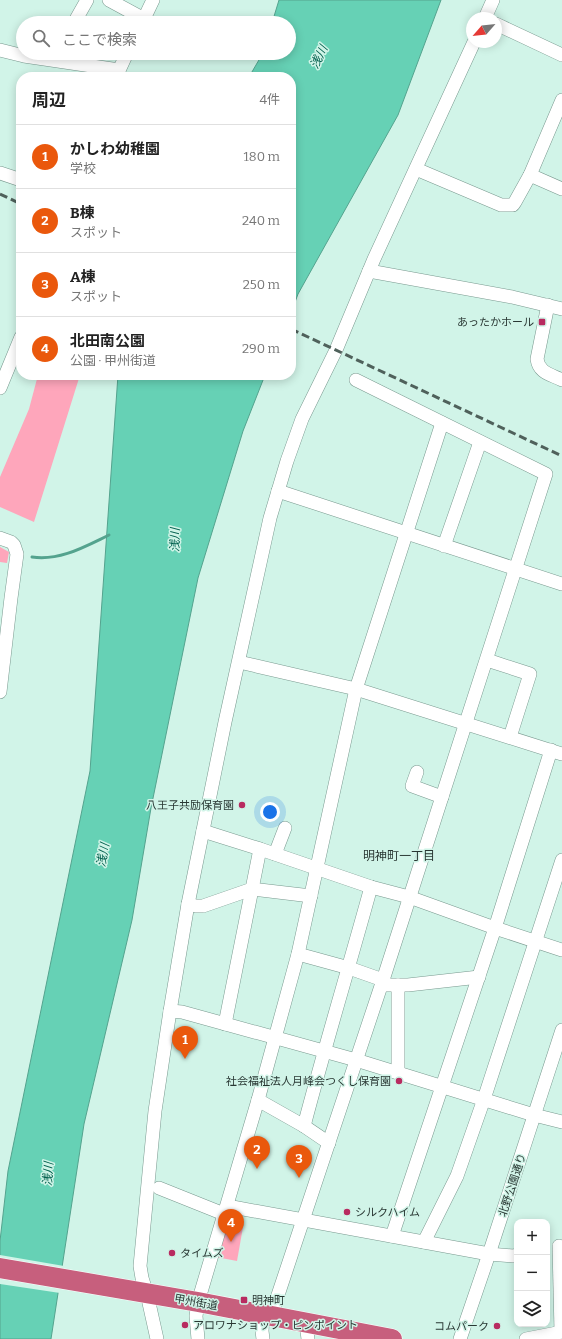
<!DOCTYPE html>
<html lang="ja">
<head>
<meta charset="utf-8">
<style>
  body { margin:0; font-family:Bitter,"Noto Sans JP",serif; background:#f6f6f6; color:#222 }
  .controls { position:absolute; right:12px; bottom:12px; display:grid; overflow:hidden; border-radius:8px; box-shadow:0 2px 10px #0003 }
  .controls button { width:36px; height:36px; display:grid; place-items:center; padding:0; border:0; border-bottom:1px solid #e0e0e0; background:#fff; color:#222; font:20px sans-serif }
  .compass { position:absolute; left:466px; top:12px; width:36px; height:36px; border-radius:50%; background:#fff; box-shadow:0 2px 10px #0003; rotate:242deg }
  .you { position:absolute; left:270px; top:812px; width:14px; height:14px; margin:-10px; border:3px solid #fff; border-radius:50%; background:#1a73e8; box-shadow:0 0 0 6px #1a73e833 }
  .badge { display:grid; place-items:center; width:26px; height:26px; border-radius:50%; background:#ea580c; color:#fff; font-size:13px; font-weight:700 }
  .pin { position:absolute; translate:-50% -33px; filter:drop-shadow(0 1px 2px #0008) }
  .pin::after { content:''; position:absolute; top:21px; width:14px; height:12px; background:inherit; clip-path:polygon(0 0,100% 0,50% 100%) }
  .list { margin:0; padding:0; list-style:none }
  h2 { display:flex; justify-content:space-between; align-items:center; height:52px; margin:0; padding:0 16px; font-size:17px }
  h2 small { font-size:13px; font-weight:400; color:#767676 }
  .list li { display:grid; grid-template-columns:26px 1fr auto; gap:12px; align-items:center; box-sizing:border-box; height:64px; padding:0 16px; border-top:1px solid #e0e0e0 }
  .list b { display:block; font-size:15px; white-space:nowrap }
  .list p { margin:0; font-size:13px; white-space:nowrap; color:#767676 }
  .list em { font-size:13px; font-style:normal; color:#767676 }
  .icon { flex:none; width:22px; height:22px; fill:none; stroke:currentColor; stroke-width:2; stroke-linecap:round; stroke-linejoin:round }
  .map { position:relative; flex:none; width:562px; height:1339px; overflow:hidden }
  .search { position:absolute; background:#fff; box-shadow:0 2px 10px #0003; left:16px; top:16px; width:280px; height:44px; display:flex; align-items:center; gap:10px; box-sizing:border-box; padding:0 14px; border-radius:22px; color:#767676; font-size:15px }
  .panel { position:absolute; background:#fff; box-shadow:0 2px 10px #0003; left:16px; top:72px; width:280px; height:308px; border-radius:16px }
  .map>svg:first-child { display:block }
  .green { fill:#fea6bb }
  .water { fill:#66d1b5; stroke:#54a38e }
  .pier { fill:#d1f4e8 }
  .lines { fill:none; stroke-linecap:round; stroke-linejoin:round }
  .stream { stroke:#54a38e; stroke-width:3 }
  .minor-casing { stroke:#79998f; stroke-width:14 }
  .highway-casing { stroke:#fff; stroke-width:21 }
  .minor { stroke:#fff; stroke-width:13 }
  .highway { stroke:#c75f7d; stroke-width:20 }
  .rail { stroke:#4f615b; stroke-width:3; stroke-dasharray:8 4; stroke-linecap:butt }
  .poi-dot { fill:#b82b60; stroke:#d1f4e8; stroke-width:1.5 }
  .labels { text-anchor:middle; stroke-width:3; stroke-linejoin:round; paint-order:stroke }
  .poi-label { font-size:11px; fill:#293733; stroke:#d1f4e8; text-anchor:end }
  .street-label { font-size:11px; fill:#293733; stroke:#d1f4e8 }
  .water-label { font-size:12px; font-style:italic; fill:#056250; stroke:#d1f4e8 }
  .neighbourhood-label { font-size:12px; fill:#293733; stroke:#d1f4e8 }
</style>
</head>
<body>
<div class="map">
<svg width="562" height="1339" viewBox="0 0 562 1339">
  <rect width="100%" height="100%" fill="#d1f4e8"/>
  <g class="green">
    <path d="M38,375H80L34,522L0,507V477L29,409Z"/>
    <path d="M0,547L9,552L7,563L0,562Z"/>
    <path d="M227,1224L243,1227L237,1261L216,1257Z"/>
  </g>
  <g class="water">
    <path d="M279,0H441L398,115L298,294L291,313V77H249L263,53H289V23H272Z"/>
    <path d="M118,375H265L243,431L198,578L151,808L132,920L84,1124L51,1339H0V1241L8,1171L90,771Z"/>
  </g>
  <path class="pier" d="M0,1255L64,1266L60,1293L0,1284Z"/>
  <g class="lines">
    <path class="stream" d="M32,557C60,561 84,547 109,535"/>
    <g class="minor-casing">
      <g id="minor">
        <path d="M109,0L144,19"/>
        <path d="M485,18L493,0"/>
        <path d="M74,23L87,0"/>
        <path d="M142,23L153,0"/>
        <path d="M496,24L562,55"/>
        <path d="M0,50L24,56L119,70"/>
        <path d="M116,77L127,53"/>
        <path d="M416,169L501,205H513L515,202L530,175L562,100"/>
        <path d="M0,173L21,180"/>
        <path d="M530,175L562,189"/>
        <path d="M369,271L512,297L562,309"/>
        <path d="M548,305L537,359C539,373 550,374 562,380"/>
        <path d="M0,388L21,337"/>
        <path d="M278,491L562,584"/>
        <path d="M0,538L11,542L14,545L17,554L11,598L0,692"/>
        <path d="M444,546L480,442"/>
        <path d="M487,660L530,674L510,737"/>
        <path d="M239,662L356,689L562,754"/>
        <path d="M417,772L412,786L442,797"/>
        <path d="M203,831L260,849L371,887L409,897L495,928L562,950"/>
        <path d="M275,854L285,828"/>
        <path d="M188,904L196,906H203L252,889L311,896"/>
        <path d="M298,954L349,968L383,980"/>
        <path d="M382,985H408L479,977"/>
        <path d="M398,985V1073"/>
        <path d="M170,1011L182,1012L356,1060L534,1115L562,1122"/>
        <path d="M225,1024L260,849"/>
        <path d="M258,1100L304,1126L329,1143"/>
        <path d="M304,1126C325,1046 349,967 371,887"/>
        <path d="M159,1188L224,1214"/>
        <path d="M227,1206L489,1254L513,1256L517,1255"/>
        <path d="M392,1236L495,928L551,750"/>
        <path d="M424,1242L457,1176L484,1099L562,860"/>
        <path d="M559,1246L561,1332"/>
        <path d="M273,1316L275,1304L383,980L546,474L356,380"/>
        <path d="M306,1323L308,1339"/>
        <path d="M157,1339L147,1294L142,1278L140,1266L155,1111L170,1011L188,904L225,722L270,518L287,461L302,419L336,350L374,259L474,42"/>
        <path d="M198,1339L196,1316L198,1302L258,1100L298,954L356,689L442,423"/>
        <path d="M263,1339L262,1331L263,1314"/>
        <path d="M460,1339L489,1254L562,1030"/>
        <path d="M526,1339L562,1332"/>
      </g>
    </g>
    <g class="highway-casing">
      <path id="highway" d="M0,1268L198,1302L392,1339"/>
    </g>
    <use href="#minor" class="minor"/>
    <use href="#highway" class="highway"/>
    <g class="rail">
      <path d="M0,194L21,204"/>
      <path d="M291,329L562,456"/>
    </g>
  </g>
  <g class="poi-dot">
    <rect x="538" y="318" width="8" height="8" rx="2"/>
    <circle cx="242" cy="805" r="4"/>
    <circle cx="399" cy="1081" r="4"/>
    <circle cx="347" cy="1212" r="4"/>
    <circle cx="172" cy="1253" r="4"/>
    <rect x="240" y="1296" width="8" height="8" rx="2"/>
    <circle cx="185" cy="1325" r="4"/>
    <circle cx="497" cy="1326" r="4"/>
  </g>
  <g class="labels">
    <g class="poi-label">
      <text x="534" y="326">あったかホール</text>
      <text x="234" y="809">八王子共励保育園</text>
      <text x="391" y="1085">社会福祉法人月峰会つくし保育園</text>
      <text x="355" y="1216" text-anchor="start">シルクハイム</text>
      <text x="180" y="1257" text-anchor="start">タイムズ</text>
      <text x="252" y="1304" text-anchor="start">明神町</text>
      <text x="193" y="1329" text-anchor="start">アロワナショップ・ピンポイント</text>
      <text x="489" y="1330">コムパーク</text>
    </g>
    <g class="street-label">
      <text transform="translate(512 1185) rotate(-72)" y="4">北野公園通り</text>
      <text transform="translate(196 1302) rotate(10)" y="4">甲州街道</text>
    </g>
    <g class="water-label">
      <text transform="translate(319 57) rotate(-64)" y="4">浅川</text>
      <text transform="translate(175 540) rotate(-89)" y="4">浅川</text>
      <text transform="translate(103 855) rotate(-80)" y="4">浅川</text>
      <text transform="translate(48 1174) rotate(-86)" y="4">浅川</text>
    </g>
    <g class="neighbourhood-label">
      <text x="399" y="860">明神町一丁目</text>
    </g>
  </g>
</svg>
<div class="controls">
<button>+</button>
<button>−</button>
<button><svg class="icon" aria-label="layers" viewBox="0 0 24 24"><path d="M12 4l9 5-9 5-9-5zM3 14l9 5 9-5"/></svg></button>
</div>
<svg class="compass" viewBox="-18 -18 36 36"><path d="M0-13l5 13h-10z" fill="#e53935"/><path d="M0 13l5-13h-10z" fill="#767676"/></svg>
<div class="you"></div>
<div class="pin badge" style="left:185px;top:1059px">1</div>
<div class="pin badge" style="left:257px;top:1169px">2</div>
<div class="pin badge" style="left:299px;top:1178px">3</div>
<div class="pin badge" style="left:231px;top:1242px">4</div>
<div class="search"><svg class="icon" aria-label="search" viewBox="0 0 24 24"><circle cx="10" cy="10" r="6"/><path d="M15 15l6 6"/></svg>ここで検索</div>
<section class="panel">
<h2>周辺<small>4件</small></h2>
<ul class="list">
<li><span class="badge">1</span><div><b>かしわ幼稚園</b><p>学校</p></div><em>180 m</em></li>
<li><span class="badge">2</span><div><b>B棟</b><p>スポット</p></div><em>240 m</em></li>
<li><span class="badge">3</span><div><b>A棟</b><p>スポット</p></div><em>250 m</em></li>
<li><span class="badge">4</span><div><b>北田南公園</b><p>公園 · 甲州街道</p></div><em>290 m</em></li>
</ul>
</section>
</div>
</body>
</html>
